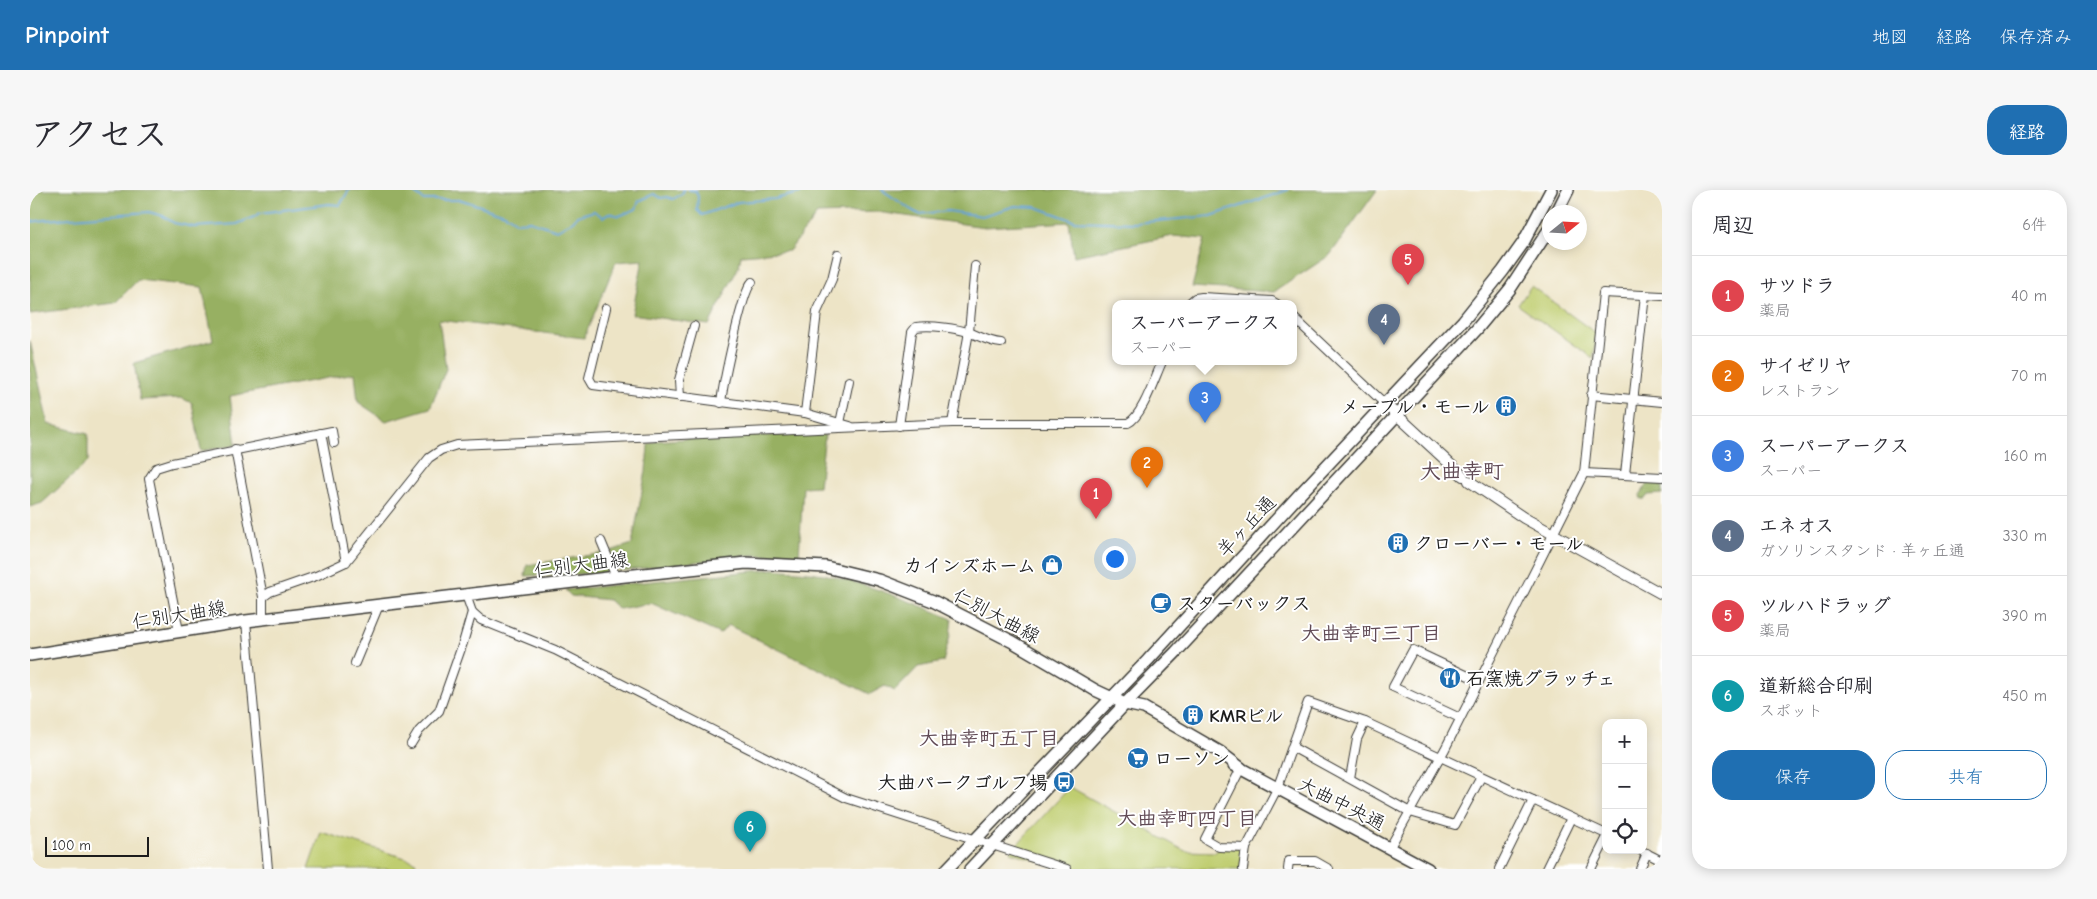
<!DOCTYPE html>
<html lang="ja">
<head>
<meta charset="utf-8">
<style>
  body { margin:0; font-family:"Comic Neue","Klee One",sans-serif; background:#f7f7f7; color:#2b2b33 }
  .controls { position:absolute; right:15px; bottom:15px; display:grid; overflow:hidden; border-radius:10px; box-shadow:0 2px 12px #0003 }
  .controls button { width:45px; height:45px; display:grid; place-items:center; padding:0; border:0; border-bottom:1px solid #e1e1e2; background:#fff; color:#2b2b33; font:25px sans-serif }
  .compass { position:absolute; left:1512px; top:15px; width:45px; height:45px; border-radius:50%; background:#fff; box-shadow:0 2px 12px #0003; rotate:72deg }
  .scale { position:absolute; left:15px; bottom:12px; width:104px; box-sizing:border-box; padding-left:5px; border:2px solid #1c1c1c; border-top:0; font-size:14px; line-height:18px; white-space:nowrap; color:#1c1c1c; -webkit-text-stroke:4px #fff; paint-order:stroke }
  .you { position:absolute; left:1084px; top:368px; width:18px; height:18px; margin:-12px; border:4px solid #fff; border-radius:50%; background:#1a73e8; box-shadow:0 0 0 8px #1a73e833 }
  .badge { display:grid; place-items:center; width:32px; height:32px; border-radius:50%; background:#1f6fb2; color:#fff; font-size:16px; font-weight:700 }
  .pin { position:absolute; translate:-50% -41px; filter:drop-shadow(0 1px 2px #0008) }
  .pin::after { content:''; position:absolute; top:26px; width:18px; height:15px; background:inherit; clip-path:polygon(0 0,100% 0,50% 100%) }
  .popup { position:absolute; left:1082px; top:110px; width:185px; height:65px; box-sizing:border-box; display:grid; place-content:center; border-radius:10px; background:#fff; filter:drop-shadow(0 1px 4px #0005); font-size:16px; white-space:nowrap; color:#7c7c81 }
  .popup b { font-size:19px; color:#2b2b33 }
  .popup::after { content:''; position:absolute; left:50%; top:100%; margin-left:-10px; border:10px solid transparent; border-top-color:#fff }
  .list { margin:0; padding:0; list-style:none }
  h2 { display:flex; justify-content:space-between; align-items:center; height:65px; margin:0; padding:0 20px; font-size:21px }
  h2 small { font-size:16px; font-weight:400; color:#7c7c81 }
  .list li { display:grid; grid-template-columns:32px 1fr auto; gap:15px; align-items:center; box-sizing:border-box; height:80px; padding:0 20px; border-top:1px solid #e1e1e2 }
  .list b { display:block; font-size:19px; white-space:nowrap }
  .list p { margin:0; font-size:16px; white-space:nowrap; color:#7c7c81 }
  .list em { font-size:16px; font-style:normal; color:#7c7c81 }
  .actions { display:flex; gap:10px; padding:15px 20px }
  .actions a { flex:1; padding:11px 0; border:1px solid #1f6fb2; border-radius:20px; text-align:center; font-size:18px; color:#1f6fb2 }
  .actions .main { background:#1f6fb2; color:#fff }
  .icon { flex:none; width:28px; height:28px; fill:none; stroke:currentColor; stroke-width:2; stroke-linecap:round; stroke-linejoin:round }
  .map { position:relative; flex:none; width:1632px; height:679px; overflow:hidden; border-radius:20px }
  header { display:flex; align-items:center; gap:30px; box-sizing:border-box; height:70px; padding:0 25px; background:#1f6fb2; color:#fff }
  header strong { font-size:24px }
  nav { display:flex; gap:28px; margin-inline-start:auto; font-size:18px }
  .intro { display:flex; align-items:center; justify-content:space-between; box-sizing:border-box; height:120px; padding:0 30px }
  h1 { margin:0; font-size:35px }
  .button { padding:12px 22px; border-radius:20px; background:#1f6fb2; color:#fff; font-size:18px; font-weight:700 }
  main { display:flex; gap:30px; padding:0 30px }
  aside { flex:1; background:#fff; border-radius:20px; box-shadow:0 2px 12px #0003 }
  .map>svg:first-child { display:block }
  .green { fill:#bfcd6f; stroke:#6e7446 }
  .forest { fill:#97b062; stroke:#5a663f }
  .lines { fill:none; stroke-linecap:round; stroke-linejoin:round }
  .stream { stroke:#63a2d5; stroke-width:2 }
  .minor-casing { stroke:#3b3a36; stroke-width:10 }
  .tertiary-casing { stroke:#3b3a36; stroke-width:12 }
  .secondary-casing { stroke:#3b3a36; stroke-width:14 }
  .minor { stroke:#fff; stroke-width:8 }
  .tertiary { stroke:#fff; stroke-width:10 }
  .secondary { stroke:#fff; stroke-width:11 }
  .labels { text-anchor:middle; stroke-width:4; stroke-linejoin:round; paint-order:stroke }
  .poi-label { font-size:19px; font-weight:bold; fill:#1c1c1c; stroke:#fff; text-anchor:start }
  .street-label { font-size:19px; fill:#1c1c1c; stroke:#fff }
  .neighbourhood-label { font-size:20px; font-weight:bold; fill:#614b56; stroke:#fff }
  .quarter-label { font-size:21px; font-weight:bold; fill:#614b56; stroke:#fff }
</style>
</head>
<body>
<header>
<strong>Pinpoint</strong>
<nav><a>地図</a><a>経路</a><a>保存済み</a></nav>
</header>
<div class="intro"><h1>アクセス</h1><a class="button">経路</a></div>
<main>
<div class="map">
<svg width="1632" height="679" viewBox="0 0 1632 679">
  <rect width="100%" height="100%" fill="#fff"/>
  <filter id="ink" filterUnits="userSpaceOnUse"><feTurbulence type="fractalNoise" baseFrequency=".02" numOctaves="2"/><feDisplacementMap in="SourceGraphic" scale="10" xChannelSelector="R" yChannelSelector="G"/><feConvolveMatrix kernelMatrix="1 2 1 2 8 2 1 2 1" color-interpolation-filters="sRGB"/></filter>
  <filter id="wash" filterUnits="userSpaceOnUse"><feTurbulence type="fractalNoise" baseFrequency=".0096" numOctaves="4" result="noise"/><feDisplacementMap in="SourceGraphic" scale="20" xChannelSelector="R" yChannelSelector="G"/><feGaussianBlur stdDeviation="1.12" result="paint"/><feColorMatrix in="noise" values="0 0 0 0 0 0 0 0 0 0 0 0 0 0 0 0 0 1.4 0 .05"/><feComposite in="paint" operator="in"/></filter>
  <g filter="url(#wash)">
    <rect width="100%" height="100%" fill="#ede4c6"/>
    <g class="green">
      <path d="M1501,96L1567,144L1563,168L1488,115Z"/>
      <path d="M1040,597L1155,661L1186,662L1189,657L1216,658L1213,679H1037L980,662Z"/>
      <path d="M291,642L385,671L387,679H278Z"/>
    </g>
    <g class="forest">
      <path d="M0,0H1347L1300,65L1244,102L1162,97L1175,49L1143,46L1044,66L1039,32L955,37L847,22L787,24L759,61L711,65L709,76L679,135L602,124L613,70L586,72L554,148L409,130L416,179L400,218L356,231L328,212L325,183L200,206L206,255L171,261L162,213L151,208L110,210L104,173L183,150L172,97L108,90L85,113L0,124Z"/>
      <path d="M0,151L18,234L58,244V272L12,313L0,317Z"/>
      <path d="M795,245L789,296L773,297L769,367L723,365L590,381L581,361L602,354L616,281L618,255L626,251L694,246Z"/>
      <path d="M1618,293H1632V304L1618,305L1615,309H1611L1610,305Z"/>
      <path d="M574,363L576,383L495,386L497,375Z"/>
      <path d="M743,379C759,381 777,381 793,384C838,394 880,411 922,429L920,445L913,472L888,477L865,501L855,496L840,504L698,435L690,444L621,413L589,419L579,410L541,406L535,400Z"/>
    </g>
    <g class="lines">
      <g class="stream">
        <path d="M380,0L394,10H432L475,24L487,32L500,31L527,40L543,31L547,26L564,21L573,27L580,23L589,26L606,19L609,11L624,4L631,8L637,7L643,9L652,4L654,0"/>
        <path d="M659,0L666,1L668,7L667,20L672,25L708,12L745,9L781,0"/>
        <path d="M852,0L883,21L889,24L918,21L952,26L985,16L1006,17L1045,31L1105,33L1181,26L1258,0"/>
        <path d="M0,32L15,30L119,22L133,26L144,33L164,37L207,34L224,27L230,23L299,14L310,15L319,0"/>
      </g>
    </g>
  </g>
  <g filter="url(#ink)">
    <g class="lines">
      <g class="minor-casing">
        <g id="minor">
          <path d="M1158,114L1165,108L1172,107L1242,111L1247,114"/>
          <path d="M576,118L559,188L563,195L775,223L820,236"/>
          <path d="M1264,128L1355,214"/>
          <path d="M1561,205L1632,212"/>
          <path d="M650,207L649,190L664,136"/>
          <path d="M691,213C693,195 712,101 722,92"/>
          <path d="M775,223L787,122L802,89L808,64"/>
          <path d="M810,233L819,191"/>
          <path d="M922,233L939,142L945,76"/>
          <path d="M869,236L882,142L886,137C902,135 926,138 941,143C951,147 960,152 971,153"/>
          <path d="M291,243L316,372"/>
          <path d="M205,259L233,407"/>
          <path d="M1554,283L1632,287"/>
          <path d="M1595,284L1615,105"/>
          <path d="M571,351L586,387"/>
          <path d="M436,405L442,422L451,430L525,460L816,608L1037,679"/>
          <path d="M233,429V407L240,402L286,386L316,372L399,268L411,260L427,255L922,233H1098C1112,227 1125,187 1132,172"/>
          <path d="M216,431L238,679"/>
          <path d="M149,441L119,289L126,278L142,273L302,241L304,253"/>
          <path d="M325,473L349,415"/>
          <path d="M1430,528L1363,497L1383,460L1449,491"/>
          <path d="M381,554L389,541L409,521L433,453L442,422"/>
          <path d="M1262,557L1380,622L1425,635L1451,587"/>
          <path d="M1211,578L1175,649L1189,657L1216,658"/>
          <path d="M1320,588L1327,549L1335,532"/>
          <path d="M1360,657L1415,559L1554,283L1573,103L1632,106"/>
          <path d="M1610,660L1632,671"/>
          <path d="M1213,679L1216,658L1247,599L1278,512L1335,532L1576,644"/>
          <path d="M1258,679L1259,671H1285L1299,679"/>
          <path d="M1469,679L1503,610"/>
          <path d="M1516,679L1541,628"/>
          <path d="M1561,679L1576,649"/>
          <path d="M1610,679L1617,663"/>
        </g>
      </g>
      <g class="tertiary-casing">
        <g id="tertiary">
          <path d="M1355,214L1433,286"/>
          <path d="M1439,291L1494,328L1632,404"/>
        </g>
      </g>
      <g class="secondary-casing">
        <g id="secondary">
          <path d="M1527,22L1538,0"/>
          <path d="M0,465L216,431L586,387L716,373L796,377L849,390L903,411L983,452L1065,500L1095,514L1114,518L1190,562L1211,578"/>
          <path d="M1204,575L1398,679"/>
          <path d="M917,679L1118,470L1269,305L1433,131L1473,81L1493,53L1521,0"/>
          <path d="M940,679L1095,514L1146,462L1447,139L1480,99L1520,38"/>
        </g>
      </g>
      <use href="#minor" class="minor"/>
      <use href="#tertiary" class="tertiary"/>
      <use href="#secondary" class="secondary"/>
    </g>
  </g>
  <defs>
    <g id="building-disc" transform="scale(1.125)"><circle r="9.5" fill="#1f6fb2" stroke="#fff"/><path d="M-4-6H4V6H1V3H-1V6H-4ZM-2.5-4.3h1.7v1.8h-1.7ZM.8-4.3h1.7v1.8H.8ZM-2.5-1h1.7V.8h-1.7ZM.8-1h1.7V.8H.8Z" fill="#fff"/></g>
    <g id="shop-disc" transform="scale(1.125)"><circle r="9.5" fill="#1f6fb2" stroke="#fff"/><path d="M-5-2.5h2.3a2.7 3.5 0 0 1 5.4 0H5L5.5 6h-11ZM-1.5-2.5h3a1.5 2.3 0 0 0-3 0Z" fill="#fff"/></g>
    <g id="cafe-disc" transform="scale(1.125)"><circle r="9.5" fill="#1f6fb2" stroke="#fff"/><path d="M-5.5-4.5H6V0H3Q3 3.5 0 3.5H-2.5Q-5.5 3.5-5.5 0ZM3-3.2v2h1.7v-2ZM-6 4.5H4V6H-6Z" fill="#fff"/></g>
    <g id="restaurant-disc" transform="scale(1.125)"><circle r="9.5" fill="#1f6fb2" stroke="#fff"/><path d="M-5-6h1v4h1v-4h1v4h1v-4h1v5L-1.5 .5V6h-2V.5L-5-1ZM5-6V6H3V1.5H1.5Q1.5-4 5-6Z" fill="#fff"/></g>
    <g id="supermarket-disc" transform="scale(1.125)"><circle r="9.5" fill="#1f6fb2" stroke="#fff"/><path d="M-6-5.5h2.5l.6 2H6L4.5 2H-2.5L-4.4-4H-6ZM-1.5 3.2a1.3 1.3 0 1 0 .1 0ZM3 3.2a1.3 1.3 0 1 0 .1 0Z" fill="#fff"/></g>
    <g id="bus-disc" transform="scale(1.125)"><circle r="9.5" fill="#1f6fb2" stroke="#fff"/><path d="M-5-6H5V4H4V6H2V4H-2V6H-4V4H-5ZM-3.5-4V0h7V-4ZM-3.5 1.2v1.5H-2V1.2ZM2 1.2v1.5H3.5V1.2Z" fill="#fff"/></g>
  </defs>
  <g fill-rule="evenodd">
    <use href="#building-disc" x="1476" y="216"/>
    <use href="#building-disc" x="1368" y="353"/>
    <use href="#shop-disc" x="1022" y="375"/>
    <use href="#cafe-disc" x="1131" y="413"/>
    <use href="#restaurant-disc" x="1420" y="488"/>
    <use href="#building-disc" x="1163" y="525"/>
    <use href="#supermarket-disc" x="1108" y="568"/>
    <use href="#bus-disc" x="1034" y="592"/>
  </g>
  <g class="labels">
    <g class="poi-label">
      <text x="1460" y="223" text-anchor="end">メープル・モール</text>
      <text x="1384" y="360">クローバー・モール</text>
      <text x="1006" y="382" text-anchor="end">カインズホーム</text>
      <text x="1147" y="420">スターバックス</text>
      <text x="1436" y="495">石窯焼グラッチェ</text>
      <text x="1179" y="532">KMRビル</text>
      <text x="1124" y="575">ローソン</text>
      <text x="1018" y="599" text-anchor="end">大曲パークゴルフ場</text>
    </g>
    <g class="street-label">
      <text transform="translate(1216 336) rotate(-47)" y="7">羊ヶ丘通</text>
      <text transform="translate(551 374) rotate(-7)" y="7">仁別大曲線</text>
      <text transform="translate(149 424) rotate(-9)" y="7">仁別大曲線</text>
      <text transform="translate(967 425) rotate(28)" y="7">仁別大曲線</text>
      <text transform="translate(1312 613) rotate(27)" y="7">大曲中央通</text>
    </g>
    <g class="neighbourhood-label">
      <text x="1341" y="450">大曲幸町三丁目</text>
      <text x="959" y="555">大曲幸町五丁目</text>
      <text x="1157" y="635">大曲幸町四丁目</text>
    </g>
    <g class="quarter-label">
      <text x="1432" y="288">大曲幸町</text>
    </g>
  </g>
</svg>
<div class="controls">
<button>+</button>
<button>−</button>
<button><svg class="icon" aria-label="locate" viewBox="0 0 24 24"><circle cx="12" cy="12" r="6"/><path d="M12 2v4M12 18v4M2 12h4M18 12h4"/></svg></button>
</div>
<svg class="compass" viewBox="-18 -18 36 36"><path d="M0-13l5 13h-10z" fill="#e53935"/><path d="M0 13l5-13h-10z" fill="#7c7c81"/></svg>
<div class="scale">100 m</div>
<div class="you"></div>
<div class="pin badge" style="left:1066px;top:329px;background:#e0444e">1</div>
<div class="pin badge" style="left:1117px;top:298px;background:#e8710a">2</div>
<div class="pin badge" style="left:1175px;top:233px;background:#3f7fe0">3</div>
<div class="popup"><b>スーパーアークス</b>スーパー</div>
<div class="pin badge" style="left:1354px;top:155px;background:#5c6f8a">4</div>
<div class="pin badge" style="left:1378px;top:95px;background:#e0444e">5</div>
<div class="pin badge" style="left:720px;top:662px;background:#0f9aa8">6</div>
</div>
<aside>
<h2>周辺<small>6件</small></h2>
<ul class="list">
<li><span class="badge" style="background:#e0444e">1</span><div><b>サツドラ</b><p>薬局</p></div><em>40 m</em></li>
<li><span class="badge" style="background:#e8710a">2</span><div><b>サイゼリヤ</b><p>レストラン</p></div><em>70 m</em></li>
<li><span class="badge" style="background:#3f7fe0">3</span><div><b>スーパーアークス</b><p>スーパー</p></div><em>160 m</em></li>
<li><span class="badge" style="background:#5c6f8a">4</span><div><b>エネオス</b><p>ガソリンスタンド · 羊ヶ丘通</p></div><em>330 m</em></li>
<li><span class="badge" style="background:#e0444e">5</span><div><b>ツルハドラッグ</b><p>薬局</p></div><em>390 m</em></li>
<li><span class="badge" style="background:#0f9aa8">6</span><div><b>道新総合印刷</b><p>スポット</p></div><em>450 m</em></li>
</ul>
<div class="actions"><a class="main">保存</a><a>共有</a></div>
</aside>
</main>
</body>
</html>
